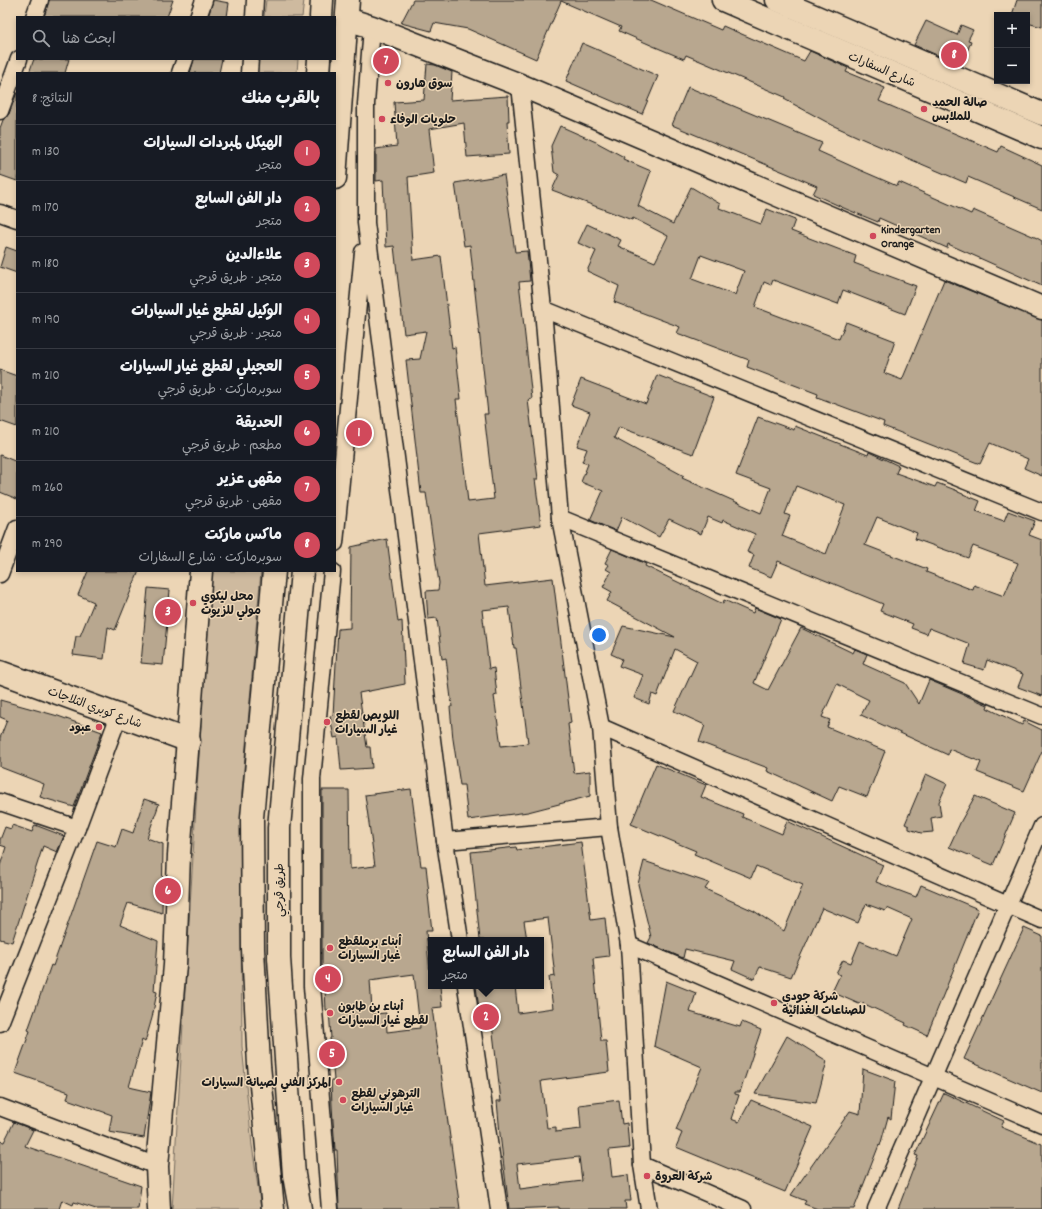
<!DOCTYPE html>
<html lang="ar">
<head>
<meta charset="utf-8">
<style>
  body { margin:0; font-family:Dekko,"Playpen Sans Arabic",sans-serif; background:#242831; color:#f1f3f6; direction:rtl }
  .controls { position:absolute; right:12px; top:12px; display:grid; overflow:hidden; border-radius:0px; box-shadow:0 2px 6px #0003 }
  .controls button { width:36px; height:36px; display:grid; place-items:center; padding:0; border:0; border-bottom:1px solid #363941; background:#171b24; color:#f1f3f6; font:20px sans-serif }
  .you { position:absolute; left:599px; top:635px; width:14px; height:14px; margin:-10px; border:3px solid #fff; border-radius:50%; background:#1a73e8; box-shadow:0 0 0 6px #1a73e833 }
  .badge { display:grid; place-items:center; width:26px; height:26px; border-radius:50%; background:#d1495b; color:#fff; font-size:13px; font-weight:700 }
  .pin { position:absolute; translate:-50% -50%; border:2px solid #fff; box-shadow:0 1px 4px #0006 }
  .popup { position:absolute; left:428px; top:937px; width:116px; height:52px; box-sizing:border-box; display:grid; place-content:center; border-radius:0px; background:#171b24; filter:drop-shadow(0 1px 3px #0005); font-size:13px; white-space:nowrap; color:#9ea1a6 }
  .popup b { font-size:15px; color:#f1f3f6 }
  .popup::after { content:''; position:absolute; left:50%; top:100%; margin-left:-8px; border:8px solid transparent; border-top-color:#171b24 }
  .list { margin:0; padding:0; list-style:none }
  h2 { display:flex; justify-content:space-between; align-items:center; height:52px; margin:0; padding:0 16px; font-size:17px }
  h2 small { font-size:13px; font-weight:400; color:#9ea1a6 }
  .list li { display:grid; grid-template-columns:26px 1fr auto; gap:12px; align-items:center; box-sizing:border-box; height:56px; padding:0 16px; border-top:1px solid #363941 }
  .list b { display:block; font-size:15px; white-space:nowrap }
  .list p { margin:0; font-size:13px; white-space:nowrap; color:#9ea1a6 }
  .list em { font-size:13px; font-style:normal; color:#9ea1a6 }
  .icon { flex:none; width:22px; height:22px; fill:none; stroke:currentColor; stroke-width:2; stroke-linecap:round; stroke-linejoin:round }
  .map { position:relative; flex:none; width:1042px; height:1209px; overflow:hidden; direction:ltr }
  .search { position:absolute; background:#171b24; box-shadow:0 2px 6px #0003; left:16px; top:16px; width:320px; height:44px; display:flex; align-items:center; gap:10px; box-sizing:border-box; padding:0 14px; border-radius:0px; color:#9ea1a6; font-size:15px }
  .panel { position:absolute; background:#171b24; box-shadow:0 2px 6px #0003; left:16px; top:72px; width:320px; height:500px; border-radius:0px; direction:rtl }
  .map>svg:first-child { display:block }
  .green { fill:#ceba9f; stroke:#756b5e }
  .building { fill:#b8a78f; stroke:#1c1c1c; fill-rule:evenodd }
  .lines { fill:none; stroke-linecap:round; stroke-linejoin:round }
  .street-casing { stroke:#1c1c1c; stroke-width:19 }
  .secondary-casing { stroke:#1c1c1c; stroke-width:25 }
  .highway-casing { stroke:#1c1c1c; stroke-width:25 }
  .street { stroke:#ecd5b5; stroke-width:16 }
  .secondary { stroke:#ecd5b5; stroke-width:22 }
  .highway { stroke:#ecd5b5; stroke-width:22 }
  .poi-dot { fill:#d1495b; stroke:#ecd5b5; stroke-width:1.5 }
  .labels { text-anchor:middle; stroke-width:3; stroke-linejoin:round; paint-order:stroke }
  .street-label { font-size:12px; fill:#1c1c1c; stroke:#ecd5b5 }
  .poi-label { font-size:12px; font-weight:bold; fill:#1c1c1c; stroke:#ecd5b5; text-anchor:start }
</style>
</head>
<body>
<div class="map">
<svg width="1042" height="1209" viewBox="0 0 1042 1209">
  <rect width="100%" height="100%" fill="#ecd5b5"/>
  <filter id="ink" filterUnits="userSpaceOnUse"><feTurbulence type="fractalNoise" baseFrequency=".025" numOctaves="2"/><feDisplacementMap in="SourceGraphic" scale="8" xChannelSelector="R" yChannelSelector="G"/><feConvolveMatrix kernelMatrix="1 2 1 2 8 2 1 2 1" color-interpolation-filters="sRGB"/></filter>
  <g filter="url(#ink)">
    <g class="green">
      <path d="M266,0H304L302,17H264Z"/>
      <path d="M258,59H298L297,73H256Z"/>
      <path d="M210,571H261L242,792L241,919L242,1046L252,1145L261,1209H172Z"/>
    </g>
    <g class="building">
      <path d="M49,0H173L167,17H44Z"/>
      <path d="M213,0L229,3L227,17H208Z"/>
      <path d="M413,0H651L721,30L723,26L804,61L810,51L848,68L846,72L885,88L879,101L998,152L1001,146L1042,165V209L968,177L966,183L865,140L834,126L784,99L785,97L686,55L684,59L653,46L619,31L621,27L561,1L536,59L468,29L434,23L431,31L401,23Z"/>
      <path d="M1017,0H1042V27L1027,23V15H1012Z"/>
      <path d="M926,21L957,35L961,25L973,30L968,40L971,41L962,66L914,45Z"/>
      <path d="M582,43L658,76L642,114L566,81Z"/>
      <path d="M34,59H69L65,73H29Z"/>
      <path d="M194,59H222L219,73H190Z"/>
      <path d="M427,64L435,65L452,72L450,100L508,96L509,121H507L509,154L467,157L464,123L429,129L434,173L408,177L413,260L441,256L452,348L455,347L461,399H456L468,502L494,499L484,414H488L470,245L464,246L455,183L504,175L515,252L527,251L530,281L519,282L532,399L528,400L538,479H535L541,525L479,533L485,586L553,578L571,723L568,724L574,773L590,771V796L528,812L468,820L464,785H460L453,739L450,707H452L446,658L442,659L437,618L428,619L426,591L438,590L439,583L426,493H421L406,360L420,359L426,331L404,334L394,246L386,247L383,180L376,181V149L397,146L394,102L424,100ZM509,607L514,648H516L528,743L501,746L494,696L497,695L494,668L489,669L482,610Z"/>
      <path d="M688,87L822,143L818,151L860,170L897,186L899,182L971,214L973,210L1037,238L1042,241V286L948,244L947,248L879,218L878,222L846,209L813,194L817,186L672,125Z"/>
      <path d="M17,92V181L0,175V128L3,120L9,114Z"/>
      <path d="M560,126L596,142L624,157L623,159L651,171L638,206L673,224L691,187L720,204L719,208L761,224L767,209L795,220L791,231L856,256L854,263L916,286L905,314L843,290L838,304L773,280L771,285L764,282L755,307L839,339L846,322L895,341L884,373L902,380L944,280L1042,320V476L1024,468L1028,459L990,443L980,464L883,426L884,422L817,397L818,394L747,367L749,360L677,333L680,327L614,302L619,286L587,271L596,251L578,243L587,224L621,240L618,246L655,262L668,236L633,218L632,220L552,190L559,175L554,172L551,146ZM701,255L744,271L735,295L692,279Z"/>
      <path d="M6,247L17,251V273L0,267Z"/>
      <path d="M0,370L17,376V427L0,421Z"/>
      <path d="M657,375L714,397L693,454L619,427L614,438L684,476L682,478L761,513L771,488L736,475L758,417L794,430L795,426L868,455L869,452L899,466L896,473L935,487L937,483L958,491V492L980,501L976,511L1004,521L1008,511L1035,521L1029,535L1042,540V696L1018,687L1023,674L987,660L984,670L964,664L970,644L929,628L927,634L911,628L913,624L880,611L883,604L778,561L771,577L749,568L754,555L747,552L755,534L723,520L722,523L708,517L701,534L669,519L659,537L622,517L616,531L590,520L603,491L581,482L588,464L582,462L587,449L577,446L590,412L571,405L581,379L646,404ZM796,486L845,505L826,554L782,536L790,516L785,514ZM877,517L917,533L915,539L968,558L973,546L1018,563L1004,596L974,585L973,590L926,572L927,569L865,545Z"/>
      <path d="M0,455L17,462V499L0,492Z"/>
      <path d="M387,539L398,622L402,621L405,684L359,693L367,747H370L372,768L341,770L338,737L334,738L330,716L333,715L338,629L350,628L351,547Z"/>
      <path d="M612,549L646,564L645,566L723,604L724,600L753,613L755,608L781,619L754,683L768,690L801,628L853,653L855,649L867,654L863,664L905,683L919,704L929,680L988,705L987,708L1022,725L1024,721L1042,730V751L1024,791L977,772L981,762L949,749L948,755L861,715L869,700L837,684L822,717L830,720L827,727L885,751L867,797L839,786L832,801L767,771L768,768L699,742L705,725L674,711L697,661L675,649L657,696L652,694L649,704L634,698L643,675L619,666L622,659L611,654L623,626L675,637L607,601L612,592L603,587L611,572L606,569L609,565L605,563Z"/>
      <path d="M88,571H139L115,630L108,627L104,659L73,655L76,636H80L94,602L78,595Z"/>
      <path d="M148,588L170,590L163,665L141,663Z"/>
      <path d="M0,700L58,716L102,732L74,807L40,797L44,784L0,767V738L7,720L0,717Z"/>
      <path d="M656,764L706,785L701,797L743,814L742,817L782,834L787,821L883,865L876,882L916,897L921,885L978,909L927,1035L905,1025L906,1023L860,1002L859,1004L832,992L840,975L836,973L843,960L851,963L860,941L896,956L912,919L887,908L885,911L866,904L858,923L822,908L791,977L760,967L754,979L732,969L735,961L685,949L683,958L648,943L651,937L638,884L644,861L709,883L705,889L754,911L784,931L803,885L756,866L751,878L694,854L696,851L631,824Z"/>
      <path d="M926,774L947,784L939,802L941,816L931,818L933,832L921,833L909,829V826L905,824Z"/>
      <path d="M411,789L421,866H426L429,894L428,895L432,931H426L431,986H440L442,1007L432,1008L460,1209H339L337,1150H335L332,1106L331,1080H334L330,1038H331L329,1010H326L324,971H322V790H349L350,869L375,866L365,795ZM414,974L420,1028L387,1032L386,1013L374,1014L372,1010L370,980Z"/>
      <path d="M975,796L1015,813L993,865L949,847L961,821Z"/>
      <path d="M144,799L159,804L147,838L163,844L162,913L128,903L120,925L158,941L154,991L157,992L152,1018L145,1042L142,1040L129,1087L151,1092L144,1138L109,1132L112,1115L67,1099L69,1092L15,1073L30,1031L28,1030L51,965L53,966L97,841L116,847L122,829L133,833Z"/>
      <path d="M12,825L32,832L35,825L64,836L57,852L43,846L12,942L0,939V866L6,847L0,845V840L5,827L11,829Z"/>
      <path d="M581,842L591,920L605,918L609,956L593,958L601,1041H606L609,1072L541,1081L547,1128L556,1127V1132L581,1129L579,1105L619,1100L622,1124L627,1123L629,1148L609,1150L612,1177L628,1175L631,1201H625L626,1209H559V1207L509,1209L500,1134L497,1101H501L490,1007L479,1009L476,986H515L518,1013L553,1008L549,977L555,976L548,918L524,921L527,940H480L471,852L516,847L517,850ZM579,1157L582,1181L520,1189L517,1164Z"/>
      <path d="M1024,928L1042,936V1093L964,1059Z"/>
      <path d="M666,981L696,993L690,1012L740,1027L742,1022L761,1030L740,1092H735V1094L739,1095L731,1119L739,1122L751,1100L813,1127L785,1192L676,1147L682,1133L676,1130L702,1067L654,1046Z"/>
      <path d="M787,1036L827,1061L816,1103L755,1094Z"/>
      <path d="M863,1069L895,1081L891,1119L888,1117L880,1146L879,1145L854,1209H818L804,1204L806,1201L791,1195L850,1111L860,1114Z"/>
      <path d="M944,1093L1004,1121L1001,1127L1042,1144V1209H898L918,1156L915,1155Z"/>
      <path d="M14,1122L33,1130L25,1146L141,1186L138,1209H96L74,1202L73,1205L62,1200L59,1209H0V1141L4,1142Z"/>
    </g>
    <g class="lines">
      <g class="street-casing">
        <g id="street">
          <path d="M34,17L40,0"/>
          <path d="M198,17L204,0"/>
          <path d="M254,17L255,0"/>
          <path d="M372,27L366,104V223L445,841L460,940"/>
          <path d="M180,73L185,59"/>
          <path d="M249,73L250,59"/>
          <path d="M520,85L543,309L560,518L601,727L609,827L629,945L642,1165L649,1209"/>
          <path d="M0,111L19,59"/>
          <path d="M0,213L17,219"/>
          <path d="M543,309L1042,512"/>
          <path d="M560,518L1042,716"/>
          <path d="M335,543L363,252"/>
          <path d="M0,574L17,528"/>
          <path d="M601,727L1042,920"/>
          <path d="M0,802L77,828"/>
          <path d="M445,841L609,827"/>
          <path d="M629,945L1042,1124"/>
          <path d="M466,986L499,1209"/>
          <path d="M0,1023L77,828L119,715"/>
          <path d="M0,1107L157,1166"/>
          <path d="M642,1165L743,1209"/>
          <path d="M330,1209L312,986V779L332,571"/>
          <path d="M876,1209L1042,826"/>
        </g>
      </g>
      <g class="secondary-casing">
        <g id="secondary">
          <path d="M723,0L1042,138"/>
          <path d="M777,0L1042,114"/>
          <path d="M347,19L372,27L520,85L1042,308"/>
          <path d="M0,672L189,741"/>
          <path d="M159,1209L157,1166L175,965L179,855L201,571"/>
        </g>
      </g>
      <g class="highway-casing">
        <g id="highway">
          <path d="M321,17L322,0"/>
          <path d="M318,73L319,59"/>
          <path d="M335,178L348,0"/>
          <path d="M273,1209L259,1065L253,949L252,818L274,571"/>
          <path d="M300,1209L294,1175L279,958V828L302,571"/>
        </g>
      </g>
      <use href="#street" class="street"/>
      <use href="#secondary" class="secondary"/>
      <use href="#highway" class="highway"/>
    </g>
  </g>
  <g class="poi-dot">
    <circle cx="388" cy="83" r="4"/>
    <circle cx="924" cy="109" r="4"/>
    <circle cx="382" cy="119" r="4"/>
    <circle cx="873" cy="236" r="4"/>
    <circle cx="193" cy="603" r="4"/>
    <circle cx="327" cy="722" r="4"/>
    <circle cx="99" cy="727" r="4"/>
    <circle cx="330" cy="948" r="4"/>
    <circle cx="774" cy="1003" r="4"/>
    <circle cx="330" cy="1013" r="4"/>
    <circle cx="339" cy="1082" r="4"/>
    <circle cx="343" cy="1100" r="4"/>
    <circle cx="647" cy="1176" r="4"/>
  </g>
  <g class="labels">
    <g class="street-label">
      <text transform="translate(882 69) rotate(23)" y="4">شارع السفارات</text>
      <text transform="translate(95 707) rotate(20)" y="4">شارع كوبري الثلاجات</text>
      <text transform="translate(279 890) rotate(-90)" y="4">طريق قرجي</text>
    </g>
    <g class="poi-label">
      <text x="396" y="87">سوق هارون</text>
      <text x="932" y="106">صالة الحمد<tspan x="932" dy="14">للملابس</tspan></text>
      <text x="390" y="123">حلويات الوفاء</text>
      <text x="881" y="233">Kindergarten<tspan x="881" dy="14">Orange</tspan></text>
      <text x="201" y="600">محل ليكوي<tspan x="201" dy="14">مولي للزيوت</tspan></text>
      <text x="335" y="719">اللويص لقطع<tspan x="335" dy="14">غيار السيارات</tspan></text>
      <text x="91" y="731" text-anchor="end">عبود</text>
      <text x="338" y="945">أبناء برملقطع<tspan x="338" dy="14">غيار السيارات</tspan></text>
      <text x="782" y="1000">شركة جودي<tspan x="782" dy="14">للصناعات الغذائية</tspan></text>
      <text x="338" y="1010">أبناء بن طابون<tspan x="338" dy="14">لقطع غيار السيارات</tspan></text>
      <text x="331" y="1086" text-anchor="end">المركز الفني لصيانة السيارات</text>
      <text x="351" y="1097">الترهوني لقطع<tspan x="351" dy="14">غيار السيارات</tspan></text>
      <text x="655" y="1180">شركة العروة</text>
    </g>
  </g>
</svg>
<div class="controls">
<button>+</button>
<button>−</button>
</div>
<div class="you"></div>
<div class="pin badge" style="left:359px;top:433px">1</div>
<div class="pin badge" style="left:486px;top:1017px">2</div>
<div class="popup"><b>دار الفن السابع</b>متجر</div>
<div class="pin badge" style="left:168px;top:612px">3</div>
<div class="pin badge" style="left:328px;top:979px">4</div>
<div class="pin badge" style="left:332px;top:1054px">5</div>
<div class="pin badge" style="left:168px;top:891px">6</div>
<div class="pin badge" style="left:386px;top:61px">7</div>
<div class="pin badge" style="left:954px;top:55px">8</div>
<div class="search"><svg class="icon" aria-label="search" viewBox="0 0 24 24"><circle cx="10" cy="10" r="6"/><path d="M15 15l6 6"/></svg>ابحث هنا</div>
<section class="panel">
<h2>بالقرب منك<small>النتائج: 8</small></h2>
<ul class="list">
<li><span class="badge">1</span><div><b>الهيكل لمبردات السيارات</b><p>متجر</p></div><em>130 m</em></li>
<li><span class="badge">2</span><div><b>دار الفن السابع</b><p>متجر</p></div><em>170 m</em></li>
<li><span class="badge">3</span><div><b>علاءالدين</b><p>متجر · طريق قرجي</p></div><em>180 m</em></li>
<li><span class="badge">4</span><div><b>الوكيل لقطع غيار السيارات</b><p>متجر · طريق قرجي</p></div><em>190 m</em></li>
<li><span class="badge">5</span><div><b>العجيلي لقطع غيار السيارات</b><p>سوبرماركت · طريق قرجي</p></div><em>210 m</em></li>
<li><span class="badge">6</span><div><b>الحديقة</b><p>مطعم · طريق قرجي</p></div><em>210 m</em></li>
<li><span class="badge">7</span><div><b>مقهى عزير</b><p>مقهى · طريق قرجي</p></div><em>260 m</em></li>
<li><span class="badge">8</span><div><b>ماكس ماركت</b><p>سوبرماركت · شارع السفارات</p></div><em>290 m</em></li>
</ul>
</section>
</div>
</body>
</html>
